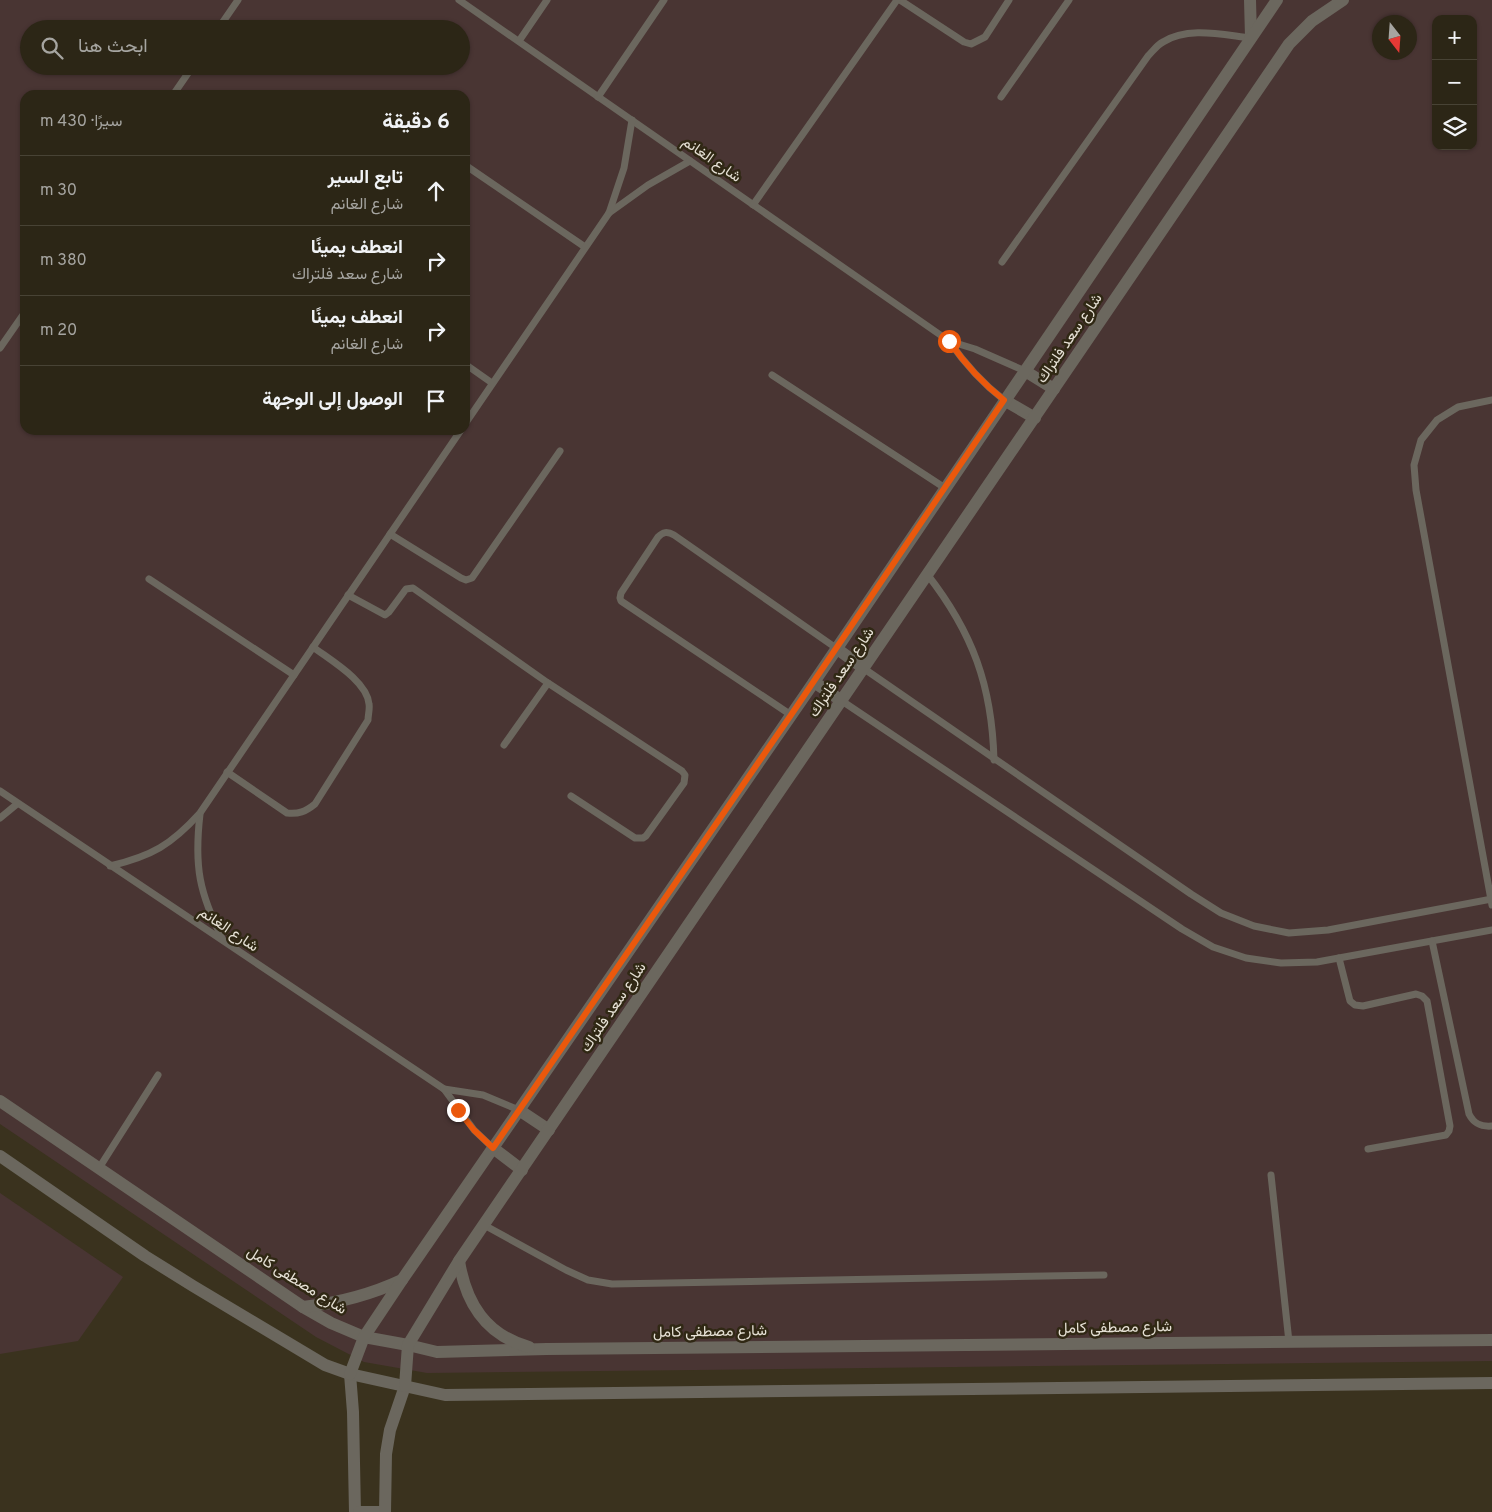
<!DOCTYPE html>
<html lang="ar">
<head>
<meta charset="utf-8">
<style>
  body { margin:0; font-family:Overpass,Vazirmatn,sans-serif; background:#383223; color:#f1f3f6; direction:rtl }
  .controls { position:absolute; right:15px; top:15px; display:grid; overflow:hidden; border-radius:10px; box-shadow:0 1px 4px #0004 }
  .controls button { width:45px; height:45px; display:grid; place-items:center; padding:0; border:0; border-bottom:1px solid #484335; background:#2c2616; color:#f1f3f6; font:25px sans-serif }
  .compass { position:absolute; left:1372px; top:15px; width:45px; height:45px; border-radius:50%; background:#2c2616; box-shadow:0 1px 4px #0004; rotate:163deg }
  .stop { position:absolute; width:15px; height:15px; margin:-11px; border:4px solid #ea580c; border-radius:50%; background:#fff }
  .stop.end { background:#ea580c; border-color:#fff; box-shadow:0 1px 5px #0008 }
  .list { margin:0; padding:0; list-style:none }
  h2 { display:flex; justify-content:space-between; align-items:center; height:65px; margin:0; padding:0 20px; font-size:21px }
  h2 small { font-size:16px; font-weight:400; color:#a6a5a1 }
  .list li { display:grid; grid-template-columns:32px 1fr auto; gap:15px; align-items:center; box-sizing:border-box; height:70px; padding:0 20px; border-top:1px solid #484335 }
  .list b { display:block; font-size:19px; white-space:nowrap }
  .list p { margin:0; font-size:16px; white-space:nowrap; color:#a6a5a1 }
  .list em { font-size:16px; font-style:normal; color:#a6a5a1 }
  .icon { flex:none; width:28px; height:28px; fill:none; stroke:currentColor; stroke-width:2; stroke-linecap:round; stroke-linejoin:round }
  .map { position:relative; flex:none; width:1492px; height:1512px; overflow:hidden; direction:ltr }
  .search { position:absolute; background:#2c2616; box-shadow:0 1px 4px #0004; left:20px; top:20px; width:450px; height:55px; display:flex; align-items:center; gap:12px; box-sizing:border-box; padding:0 18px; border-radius:28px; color:#a6a5a1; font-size:19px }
  .panel { position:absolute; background:#2c2616; box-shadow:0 1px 4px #0004; left:20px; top:90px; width:450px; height:345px; border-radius:15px; direction:rtl }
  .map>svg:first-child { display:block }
  .industrial { fill:#493533; fill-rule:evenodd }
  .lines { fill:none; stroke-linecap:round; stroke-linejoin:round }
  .service { stroke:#6b675e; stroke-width:7 }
  .minor { stroke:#6b675e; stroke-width:12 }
  .tertiary { stroke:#6b675e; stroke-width:12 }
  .route { stroke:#ea580c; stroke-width:6 }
  .labels { text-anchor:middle; stroke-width:5; stroke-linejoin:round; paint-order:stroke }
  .street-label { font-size:15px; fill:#e6e1d5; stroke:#302814 }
</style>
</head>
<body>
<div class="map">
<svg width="1492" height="1512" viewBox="0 0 1492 1512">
  <rect width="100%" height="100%" fill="#3a321e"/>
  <g class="industrial">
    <path d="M0,0H1492V1361L427,1373L364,1362L316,1337L0,1124ZM1436,19H1473V146H1436ZM1380,22H1410V52H1380ZM29,29H461V66H29ZM25,95H465V430H25Z"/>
    <path d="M0,1193L123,1277L78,1341L0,1354Z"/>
  </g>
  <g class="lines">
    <g class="service">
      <path d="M459,0L949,341L975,349L1025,371"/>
      <path d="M900,0L964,42L971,44L985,37L1009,0"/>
      <path d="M218,29L238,0"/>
      <path d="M519,41L547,0"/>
      <path d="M173,95L193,66"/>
      <path d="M598,97L664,0"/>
      <path d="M1001,97L1069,0"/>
      <path d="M465,165L585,247"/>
      <path d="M753,205L897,0"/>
      <path d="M609,213L648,185L690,161"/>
      <path d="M1002,262L1148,56C1153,51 1157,45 1163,42C1188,26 1223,35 1251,38"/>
      <path d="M949,341C965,364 982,383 1004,400"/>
      <path d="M0,348L25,312"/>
      <path d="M465,364L492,383"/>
      <path d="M772,375L945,488"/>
      <path d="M1492,400L1458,407L1437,420L1421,440L1414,465L1416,490L1492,905"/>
      <path d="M465,424L609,213L624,168L632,120"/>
      <path d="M390,534L461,578L466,580L472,578L560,451"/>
      <path d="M927,574C973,633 992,686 994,760"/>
      <path d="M149,579L294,675"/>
      <path d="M348,595L385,615L389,612L406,589L413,588L548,683L682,771L685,775L684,783L646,836L643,838H635L571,796"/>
      <path d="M863,668L1191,894L1221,913L1254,926L1289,933L1328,930L1492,899"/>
      <path d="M842,701L1182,929L1213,947L1246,958L1281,963L1317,962L1492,930"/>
      <path d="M791,715L621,601L620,598L621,593L658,537C663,532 667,531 674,535L836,648"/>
      <path d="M504,745L548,683"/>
      <path d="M227,772L287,813C299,814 305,812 315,804L368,720C368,715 370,709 369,704C367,681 330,660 313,647"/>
      <path d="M0,791L444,1089L474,1130L493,1148"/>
      <path d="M200,814C194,866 199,893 223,940"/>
      <path d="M0,818L17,804"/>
      <path d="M110,866C152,856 171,845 200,813L461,430"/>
      <path d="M1432,941L1469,1114C1474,1124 1481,1127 1492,1126"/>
      <path d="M1339,958L1350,1001L1355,1005L1363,1006L1416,994L1422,996L1427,1001L1450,1126L1449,1131L1446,1135L1368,1149"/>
      <path d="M444,1089L483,1095L519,1110"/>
      <path d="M99,1168L158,1075"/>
      <path d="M1271,1175L1289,1342"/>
      <path d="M484,1225L566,1270L588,1280L612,1284L1104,1275"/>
    </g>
    <g class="minor">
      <path d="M350,1374L353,1412L355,1512"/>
      <path d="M359,1512H385"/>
      <path d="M385,1512L386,1454L390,1430L405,1386"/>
    </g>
    <g class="tertiary">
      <path d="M1250,0L1251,37"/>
      <path d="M1025,371L1054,389"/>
      <path d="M1004,400L1035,418"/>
      <path d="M836,648L863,668"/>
      <path d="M814,682L842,701"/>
      <path d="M0,1101L303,1307L331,1323L364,1337L408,1345L437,1352L547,1349L1492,1340"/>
      <path d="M519,1110L549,1130"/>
      <path d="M493,1148L522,1170"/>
      <path d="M0,1156L145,1256L193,1286L325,1365L350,1374L445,1395L1492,1383"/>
      <path d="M459,1261C466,1304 486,1335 529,1347"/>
      <path d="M303,1307C339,1303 370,1295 402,1280"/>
      <path d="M350,1374L364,1337L402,1280L814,682L1277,0"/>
      <path d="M405,1386L408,1345L459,1261L1289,44L1312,21L1343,0"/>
    </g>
  </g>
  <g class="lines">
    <path class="route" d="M458,1110L474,1130L493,1148L791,715L1004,400C982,383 965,364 949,341"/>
  </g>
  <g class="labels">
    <g class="street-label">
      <text transform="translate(712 159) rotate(35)" y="5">شارع الغانم</text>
      <text transform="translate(1069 338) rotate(-56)" y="5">شارع سعد فلتراك</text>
      <text transform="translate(841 672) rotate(-56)" y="5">شارع سعد فلتراك</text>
      <text transform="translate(229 929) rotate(34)" y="5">شارع الغانم</text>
      <text transform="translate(613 1007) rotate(-56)" y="5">شارع سعد فلتراك</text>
      <text transform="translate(297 1280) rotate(32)" y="5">شارع مصطفى كامل</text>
      <text transform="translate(1115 1327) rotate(-1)" y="5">شارع مصطفى كامل</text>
      <text transform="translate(710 1331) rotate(-1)" y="5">شارع مصطفى كامل</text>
    </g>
  </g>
</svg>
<div class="controls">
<button>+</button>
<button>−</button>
<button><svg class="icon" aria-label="layers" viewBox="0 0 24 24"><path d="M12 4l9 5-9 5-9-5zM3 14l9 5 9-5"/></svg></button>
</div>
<svg class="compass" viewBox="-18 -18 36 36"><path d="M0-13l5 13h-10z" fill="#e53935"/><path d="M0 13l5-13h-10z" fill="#a6a5a1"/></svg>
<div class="stop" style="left:949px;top:341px"></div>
<div class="stop end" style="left:458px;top:1110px"></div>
<div class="search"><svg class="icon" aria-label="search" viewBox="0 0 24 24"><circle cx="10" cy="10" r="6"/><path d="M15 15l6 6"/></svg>ابحث هنا</div>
<section class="panel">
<h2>6 دقيقة<small>سيرًا · 430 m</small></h2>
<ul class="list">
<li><svg class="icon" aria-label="ahead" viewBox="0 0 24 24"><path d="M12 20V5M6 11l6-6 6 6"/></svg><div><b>تابع السير</b><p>شارع الغانم</p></div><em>30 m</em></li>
<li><svg class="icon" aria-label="right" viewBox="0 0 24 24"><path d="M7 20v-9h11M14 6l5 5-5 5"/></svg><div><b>انعطف يمينًا</b><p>شارع سعد فلتراك</p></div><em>380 m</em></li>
<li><svg class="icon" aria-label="right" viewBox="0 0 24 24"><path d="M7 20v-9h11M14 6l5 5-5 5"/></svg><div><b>انعطف يمينًا</b><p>شارع الغانم</p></div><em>20 m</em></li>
<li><svg class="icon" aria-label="arrive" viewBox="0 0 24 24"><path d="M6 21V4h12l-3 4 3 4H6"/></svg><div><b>الوصول إلى الوجهة</b></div></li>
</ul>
</section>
</div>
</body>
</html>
